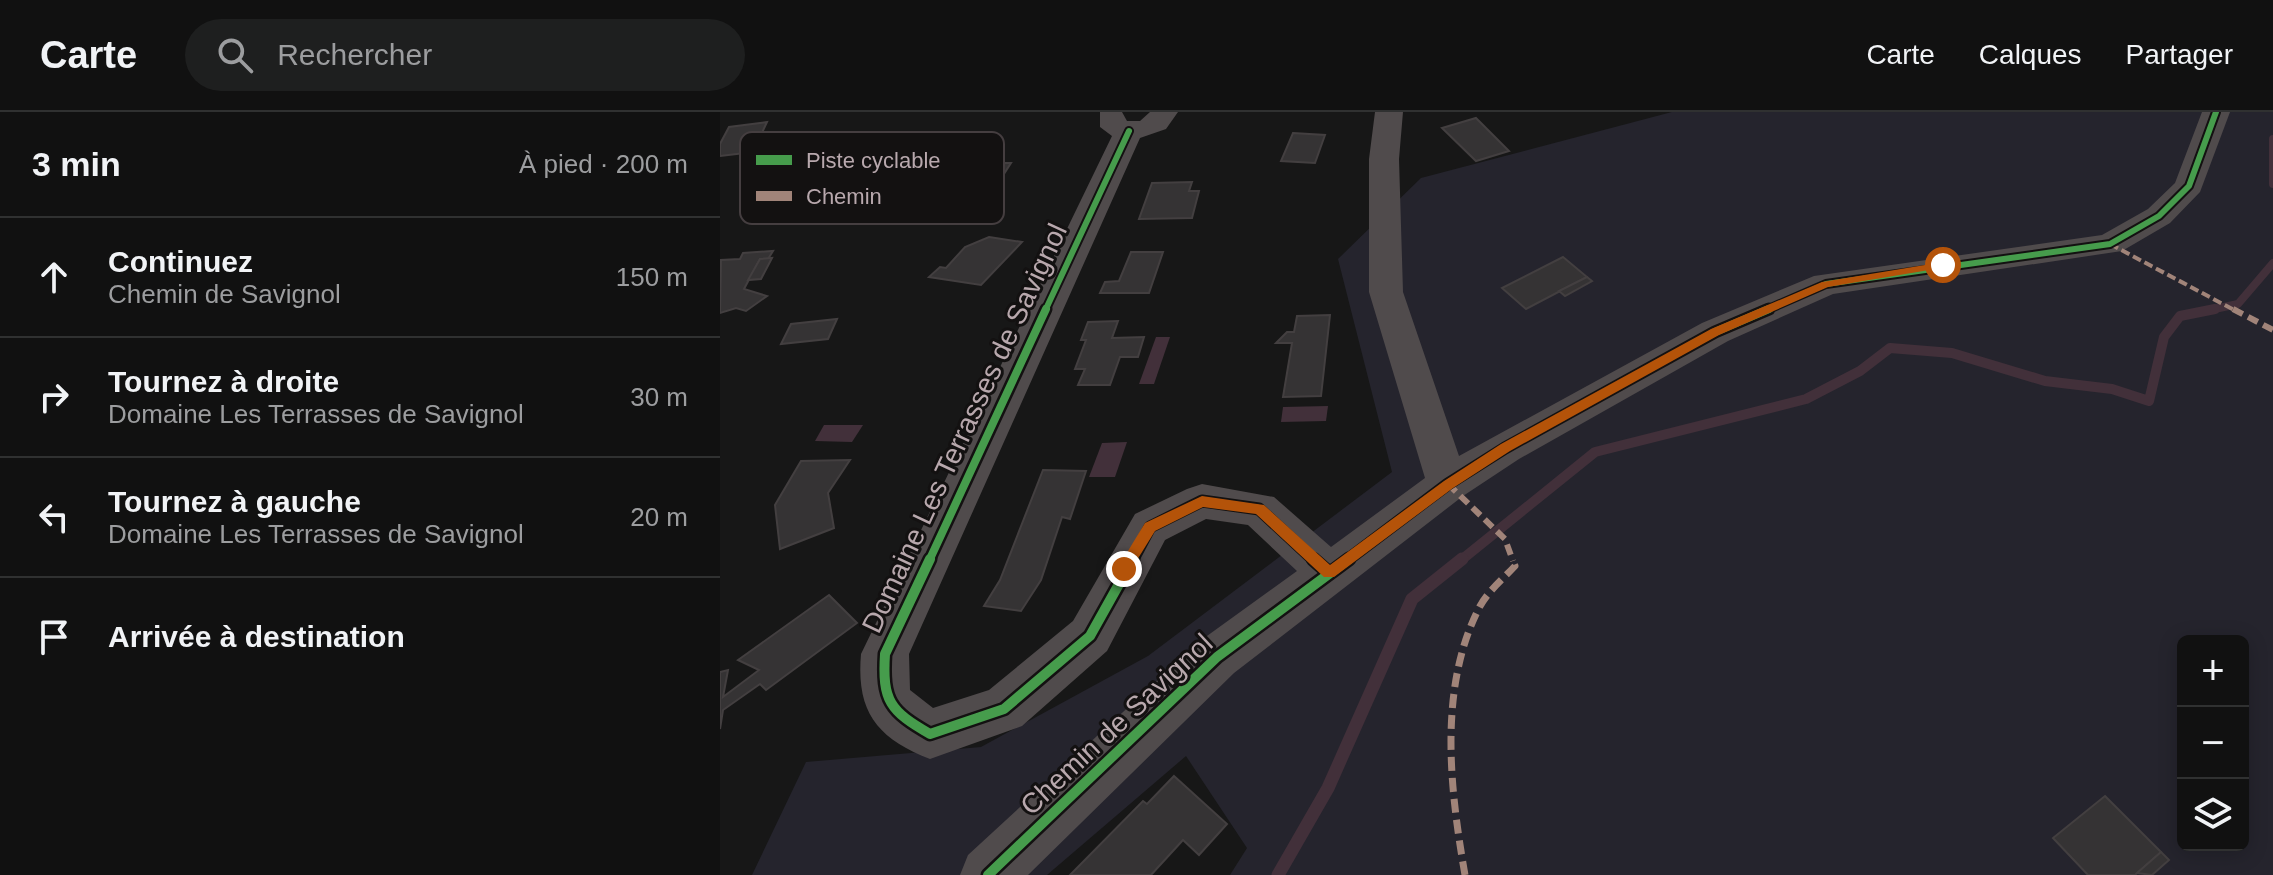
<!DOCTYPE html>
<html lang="fr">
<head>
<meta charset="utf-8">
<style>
  body { margin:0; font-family:Arial,sans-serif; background:#1e1f1f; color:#f1f3f6 }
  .controls { position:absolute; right:24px; bottom:24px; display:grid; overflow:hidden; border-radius:12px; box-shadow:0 4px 20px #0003 }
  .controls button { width:72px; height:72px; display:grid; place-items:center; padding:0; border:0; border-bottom:2px solid #303131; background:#111; color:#f1f3f6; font:40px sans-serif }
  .stop { position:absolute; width:24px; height:24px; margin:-18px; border:6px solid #b45309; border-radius:50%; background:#fff }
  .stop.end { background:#b45309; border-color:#fff; box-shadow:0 2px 8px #0008 }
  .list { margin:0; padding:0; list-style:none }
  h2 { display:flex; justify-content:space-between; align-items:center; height:104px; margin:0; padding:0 32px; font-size:34px }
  h2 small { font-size:26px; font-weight:400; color:#9c9d9f }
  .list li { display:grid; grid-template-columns:52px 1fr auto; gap:24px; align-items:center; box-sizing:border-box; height:120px; padding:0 32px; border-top:2px solid #303131 }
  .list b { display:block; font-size:30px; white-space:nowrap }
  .list p { margin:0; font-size:26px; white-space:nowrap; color:#9c9d9f }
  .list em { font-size:26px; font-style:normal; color:#9c9d9f }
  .icon { flex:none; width:44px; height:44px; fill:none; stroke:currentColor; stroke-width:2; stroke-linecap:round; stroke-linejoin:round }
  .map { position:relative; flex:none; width:1553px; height:763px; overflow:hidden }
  header { display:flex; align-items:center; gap:48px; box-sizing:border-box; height:112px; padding:0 40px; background:#111; border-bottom:2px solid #303131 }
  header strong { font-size:38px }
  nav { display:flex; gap:44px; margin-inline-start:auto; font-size:28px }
  .search { width:560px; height:72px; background:#1e1f1f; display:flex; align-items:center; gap:20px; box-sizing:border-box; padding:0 28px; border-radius:44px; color:#9c9d9f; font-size:30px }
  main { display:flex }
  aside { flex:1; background:#111 }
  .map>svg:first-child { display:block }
  .green { fill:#25242d; fill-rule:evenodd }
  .water { fill:#42303a }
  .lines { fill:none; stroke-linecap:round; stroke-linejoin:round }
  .stream-far2 { stroke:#42303a; stroke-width:8 }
  .stream-far1 { stroke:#42303a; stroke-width:10 }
  .stream { stroke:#42303a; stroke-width:13 }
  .building { fill:#353334; stroke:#433f40; stroke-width:2 }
  .minor { fill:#504b4c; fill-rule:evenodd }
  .quiet-far2 { stroke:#a18479; stroke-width:4; stroke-dasharray:9 4; stroke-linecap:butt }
  .quiet-far1 { stroke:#a18479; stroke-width:6; stroke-dasharray:11 6; stroke-linecap:butt }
  .quiet { stroke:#a18479; stroke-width:7; stroke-dasharray:14 7; stroke-linecap:butt }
  .cycleway-far2-casing { stroke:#131111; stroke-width:10 }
  .cycleway-far1-casing { stroke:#131111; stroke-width:13 }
  .cycleway-casing { stroke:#131111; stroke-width:15 }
  .cycleway-far2 { stroke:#469c4c; stroke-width:6 }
  .cycleway-far1 { stroke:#469c4c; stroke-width:8 }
  .cycleway { stroke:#469c4c; stroke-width:10 }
  .route { fill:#b45309 }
  .labels { text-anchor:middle; stroke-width:6; stroke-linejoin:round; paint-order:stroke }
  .street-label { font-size:28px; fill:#b8a8ad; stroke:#131111 }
  .key { fill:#131111; stroke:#453e40; stroke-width:2 }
  .key-label { font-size:22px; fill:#b8a8ad }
</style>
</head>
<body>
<header>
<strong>Carte</strong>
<div class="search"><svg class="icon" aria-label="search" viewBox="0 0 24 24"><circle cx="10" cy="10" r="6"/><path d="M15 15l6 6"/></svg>Rechercher</div>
<nav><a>Carte</a><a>Calques</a><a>Partager</a></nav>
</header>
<main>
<aside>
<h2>3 min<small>À pied · 200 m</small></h2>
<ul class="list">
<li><svg class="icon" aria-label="ahead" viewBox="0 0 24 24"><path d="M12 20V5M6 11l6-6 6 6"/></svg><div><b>Continuez</b><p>Chemin de Savignol</p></div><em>150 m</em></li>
<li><svg class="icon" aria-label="right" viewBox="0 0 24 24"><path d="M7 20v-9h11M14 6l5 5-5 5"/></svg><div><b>Tournez à droite</b><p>Domaine Les Terrasses de Savignol</p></div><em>30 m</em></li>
<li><svg class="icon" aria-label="left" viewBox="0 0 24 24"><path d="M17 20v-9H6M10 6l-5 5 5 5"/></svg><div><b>Tournez à gauche</b><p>Domaine Les Terrasses de Savignol</p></div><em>20 m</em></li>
<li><svg class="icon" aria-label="arrive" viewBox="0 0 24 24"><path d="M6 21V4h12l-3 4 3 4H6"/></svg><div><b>Arrivée à destination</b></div></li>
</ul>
</aside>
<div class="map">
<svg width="1553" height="763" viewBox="0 0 1553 763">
  <rect width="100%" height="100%" fill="#171717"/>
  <path class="green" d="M952,0H1553V763H510L527,736L466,644L327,763H32L86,650L261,635L428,544L672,360L618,147L701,66ZM1463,529H1523V733H1463Z"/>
  <g class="water">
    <path d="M436,225H450L434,272H419Z"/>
    <path d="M608,294L606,309L561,310L563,295Z"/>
    <path d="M104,313H143L132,330L95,329Z"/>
    <path d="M407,330L395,365H369L382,331Z"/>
  </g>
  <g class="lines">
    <g class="stream-far2">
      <path d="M1553,27V72"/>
      <path d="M1485,199L1518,192L1553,151"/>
    </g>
    <path class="stream-far1" d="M740,449L875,340L1086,287L1140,259L1170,236L1232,241L1325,269L1392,277L1429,289L1444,225L1460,204L1495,197"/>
    <path class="stream" d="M558,763L608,676L692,487L742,447"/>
  </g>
  <g class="building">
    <path d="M756,6L789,39L756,49L722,16Z"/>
    <path d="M47,10L33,40L0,44V32L9,15Z"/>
    <path d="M573,21L605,23L595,51L561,49Z"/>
    <path d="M249,43H281L275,51H291L282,65H269L258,84H223Z"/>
    <path d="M472,70L469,79H479L472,106L419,107L432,71Z"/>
    <path d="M269,125L302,130L261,173L209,165L220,155L226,156L245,135Z"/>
    <path d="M53,139L48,147H40L24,177L47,184L26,199L16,196L0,201L1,148L20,147L23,141Z"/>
    <path d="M411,140H443L429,181H380L385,170L399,169Z"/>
    <path d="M843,145L867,165L806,197L782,176Z"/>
    <path d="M52,146L41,167L28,168L40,147Z"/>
    <path d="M867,165L872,169L845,184L839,179Z"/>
    <path d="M610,203L601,284L563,285L572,231H556L567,220H574L577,204Z"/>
    <path d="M117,207L108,227L61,232L71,212Z"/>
    <path d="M398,209L392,226L424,225L418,245H400L390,273H358L365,257H355L366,228H361L368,210Z"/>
    <path d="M130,348L108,381L114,416L60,437L55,393L81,349Z"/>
    <path d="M323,358L366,359L350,407L342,405L321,468L301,499L264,494L280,468Z"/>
    <path d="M109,483L137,511L46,578L40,572L3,598L0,617V560L8,558L3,585L39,558L18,548Z"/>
    <path d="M454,664L507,712L479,743L463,728L431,763H350L423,689L427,692Z"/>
    <path d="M1385,684L1441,740L1415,763H1368L1333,726Z"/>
    <path d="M1441,740L1449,748L1432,763L1417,761Z"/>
  </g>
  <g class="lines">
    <path class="minor" d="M380,0H402L407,9H420L430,0H458L446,17L420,26L189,542L190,578L213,596L269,578L353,509L415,402L467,377L482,372L554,385L611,435L705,366L649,180V47L655,0H683L679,47L683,180L739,344L982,211L1094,164L1382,123L1428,97L1455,71L1482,0H1510L1480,80L1450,111L1402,139L1113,182L1008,229L799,347L743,384L514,561L308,763H240L248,743L480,529L577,459L528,413L486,407L445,428L387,539L302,614L210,647C157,626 136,600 141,542L392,24L380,15Z"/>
    <path class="quiet-far2" d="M1390,132L1516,199"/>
    <g class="quiet-far1">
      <path d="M1513,197L1553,218"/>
      <path d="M728,372L785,427L793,449"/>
    </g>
    <path class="quiet" d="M745,763C730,677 718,577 759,496C767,480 783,467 795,454L792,447"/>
    <g class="cycleway-far2-casing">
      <g id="cycleway-far2">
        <path d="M325,199L409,19"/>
        <path d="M1044,199L1106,172L1390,132L1439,104L1469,74L1496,0"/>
      </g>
    </g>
    <g class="cycleway-far1-casing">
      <g id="cycleway-far1">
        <path d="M209,449L326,197"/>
        <path d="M412,449L430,415L482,389L539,397L595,449"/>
        <path d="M626,449L728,372L785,336L995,220L1049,197"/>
      </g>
    </g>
    <g class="cycleway-casing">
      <g id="cycleway">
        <path d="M210,447L165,542C162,589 170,599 210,622L284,597L370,524L413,447"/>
        <path d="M593,447L609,461"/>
        <path d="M268,763L497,545L629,447"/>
      </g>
    </g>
    <use href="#cycleway-far2" class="cycleway-far2"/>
    <use href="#cycleway-far1" class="cycleway-far1"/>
    <use href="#cycleway" class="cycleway"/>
  </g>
  <path class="route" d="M1223,150L1227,155L1108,175L999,223L790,339L733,376L614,465H604L536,402L483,395L435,419L409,461L404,463L397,457L425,411L482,384L544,393L610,453L724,369L781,332L991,217L1102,170Z"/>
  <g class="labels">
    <g class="street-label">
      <text transform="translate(244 316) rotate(-65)" y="10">Domaine Les Terrasses de Savignol</text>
      <text transform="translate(396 612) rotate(-43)" y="10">Chemin de Savignol</text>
    </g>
  </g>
  <rect x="20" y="20" width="264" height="92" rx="12" class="key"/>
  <rect x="36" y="43" width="36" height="10" fill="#469c4c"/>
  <rect x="36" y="79" width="36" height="10" fill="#a18479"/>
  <g class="key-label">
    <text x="86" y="56">Piste cyclable</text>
    <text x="86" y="92">Chemin</text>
  </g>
</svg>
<div class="controls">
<button>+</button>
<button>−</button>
<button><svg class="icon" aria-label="layers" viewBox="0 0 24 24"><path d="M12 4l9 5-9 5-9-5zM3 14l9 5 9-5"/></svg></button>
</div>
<div class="stop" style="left:1223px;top:153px"></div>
<div class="stop end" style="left:404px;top:457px"></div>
</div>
</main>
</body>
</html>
